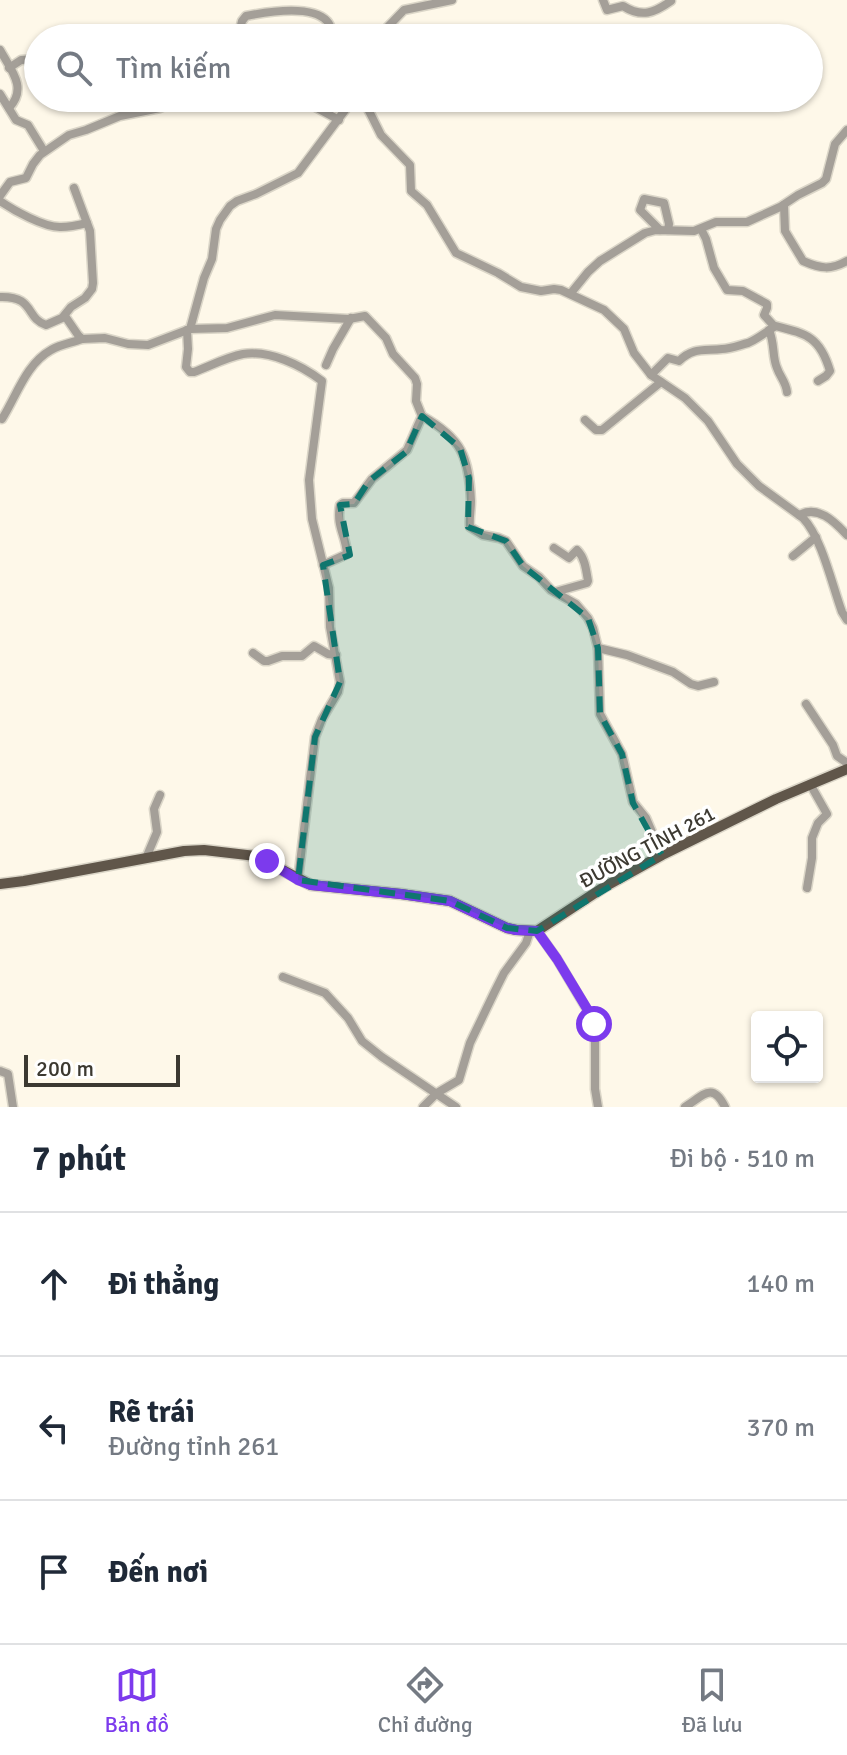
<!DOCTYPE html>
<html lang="vi">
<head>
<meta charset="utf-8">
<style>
  body { margin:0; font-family:Signika,sans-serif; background:#f2f2f3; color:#1f2937 }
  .controls { position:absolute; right:24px; bottom:24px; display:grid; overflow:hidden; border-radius:8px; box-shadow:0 2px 6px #0004 }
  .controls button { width:72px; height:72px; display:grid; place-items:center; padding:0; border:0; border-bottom:2px solid #e0e1e3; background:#fff; color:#1f2937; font:40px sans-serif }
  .scale { position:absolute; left:24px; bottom:20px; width:156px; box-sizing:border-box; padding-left:8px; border:4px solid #3c3931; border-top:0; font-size:22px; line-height:28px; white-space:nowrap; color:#3c3931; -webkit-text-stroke:6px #fff; paint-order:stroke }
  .stop { position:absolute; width:24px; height:24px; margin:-18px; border:6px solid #7c3aed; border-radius:50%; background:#fff }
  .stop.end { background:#7c3aed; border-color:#fff; box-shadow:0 2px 8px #0008 }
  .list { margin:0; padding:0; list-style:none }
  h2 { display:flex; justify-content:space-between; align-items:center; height:104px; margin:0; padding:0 32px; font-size:34px }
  h2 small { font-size:26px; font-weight:400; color:#747a83 }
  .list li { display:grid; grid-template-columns:52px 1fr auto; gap:24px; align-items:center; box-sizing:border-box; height:144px; padding:0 32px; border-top:2px solid #e0e1e3 }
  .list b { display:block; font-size:30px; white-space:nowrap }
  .list p { margin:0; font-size:26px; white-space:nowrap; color:#747a83 }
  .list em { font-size:26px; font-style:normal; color:#747a83 }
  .icon { flex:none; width:44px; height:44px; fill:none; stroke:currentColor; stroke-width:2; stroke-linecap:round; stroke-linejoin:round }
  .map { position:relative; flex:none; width:847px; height:1107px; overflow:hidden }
  .search { position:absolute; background:#fff; box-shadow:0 2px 6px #0004; left:24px; right:24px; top:24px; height:88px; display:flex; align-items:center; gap:20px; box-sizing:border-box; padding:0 28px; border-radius:44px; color:#747a83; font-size:30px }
  .sheet { height:536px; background:#fff }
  nav { display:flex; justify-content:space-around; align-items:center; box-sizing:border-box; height:112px; border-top:2px solid #e0e1e3; background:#fff; font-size:22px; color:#747a83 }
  nav a { display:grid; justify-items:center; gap:4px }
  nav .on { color:#7c3aed }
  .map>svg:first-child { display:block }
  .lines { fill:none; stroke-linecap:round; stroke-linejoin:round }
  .minor-casing { stroke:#dbd6c8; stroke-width:11 }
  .major-casing { stroke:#dbd6c8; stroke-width:13 }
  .minor { stroke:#a49f98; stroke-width:8 }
  .major { stroke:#60564a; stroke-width:10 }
  .route { stroke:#7c3aed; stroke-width:10 }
  .marked { fill:#0f766e; fill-opacity:0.2; stroke:#0f766e; stroke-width:6; stroke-dasharray:16 10; stroke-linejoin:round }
  .labels { text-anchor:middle; stroke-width:7; stroke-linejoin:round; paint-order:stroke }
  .street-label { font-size:20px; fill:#3c3931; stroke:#fff }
</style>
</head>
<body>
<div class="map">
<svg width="847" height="1107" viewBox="0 0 847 1107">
  <rect width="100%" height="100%" fill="#fef8e9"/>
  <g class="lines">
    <g class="minor-casing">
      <g id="minor">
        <path d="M603,0L607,10L623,6C642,18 654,13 671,1"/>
        <path d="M238,38L242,21L246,16C266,12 311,4 327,21C331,25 332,32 334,38"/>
        <path d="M377,38L404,10L452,0"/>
        <path d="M0,50C11,70 28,88 9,108"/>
        <path d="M9,68L21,60L38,59"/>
        <path d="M0,94L16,120L28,125L44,151"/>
        <path d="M309,98L317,108L339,120"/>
        <path d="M354,98L367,107L381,135L410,165L411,191L427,205L456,253L498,273L521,287L541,291L554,289L561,290L604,310L624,329L634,353L651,375L685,398L708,421L737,464L759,486L803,518C822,538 832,585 842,612L847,620"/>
        <path d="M0,196L10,182L26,178L33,164L40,155L69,135L86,130L120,116L160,108L185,98"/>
        <path d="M0,201C13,210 45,228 61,227C69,227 79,225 87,223"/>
        <path d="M784,205L785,231L803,261C821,269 831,270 847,261"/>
        <path d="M701,229L706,239L714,268L727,290L743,291L767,304V308L764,315L774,326"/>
        <path d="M660,230L640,210L644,199L664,203L669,224L668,230"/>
        <path d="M571,293L588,272L600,261L645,233L656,230L694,231L716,222H747L780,207L798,195L822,183L826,179L835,144L847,130"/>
        <path d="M0,297C35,296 25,318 46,325L62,318L71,307L85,298L92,289L93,283L90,231L74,188"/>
        <path d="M65,316L78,335L82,339L105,338L128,344L148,345L190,329L227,328L275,315L349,319L365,316L386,338L393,354L415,378L417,384L416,401L422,416C462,438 469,457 471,501C471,510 469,519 470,527L483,535L499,538L506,541L523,566L539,577L551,590L576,604L588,618L593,628L598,648L600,714L622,754L633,802L646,818L662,855"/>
        <path d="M190,329L204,278L212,259L216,229L220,220L230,206L237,201L256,194L298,173L354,98"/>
        <path d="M187,330L188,349L186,367L190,372H194C210,366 227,357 243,354C270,350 301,365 322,381L309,480L312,519L329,588L330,627L340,682L338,692L322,719L315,737L298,880"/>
        <path d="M769,330C775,344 772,357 777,368C780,377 786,382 787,392"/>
        <path d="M326,365L333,349L351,318"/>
        <path d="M651,375L668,358L679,361C693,347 704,351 722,349C730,349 740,345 748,343C758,339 767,331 776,326C807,334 820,337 830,371L826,376L818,381"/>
        <path d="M2,419C17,395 26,364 51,350C61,344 72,343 82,339"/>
        <path d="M585,420L596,430H602L661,382"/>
        <path d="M799,515C818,505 834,521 847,535"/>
        <path d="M554,548L569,558L577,550C585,558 586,569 588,581L587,583L555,592"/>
        <path d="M793,556L816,537"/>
        <path d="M323,565L347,554C346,535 336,527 340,505L343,503H354L372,479L407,450L422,416"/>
        <path d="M598,648L627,655L673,672L691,684L698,686L714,682"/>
        <path d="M253,653L264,661H268L282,656H302L314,646L328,654L336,655"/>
        <path d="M806,704L833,745L837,756L847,763"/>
        <path d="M146,858L157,832L154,809L160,795"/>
        <path d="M807,888L812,858V838L818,823L827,814L810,784"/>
        <path d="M537,931L557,959L592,1018L595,1032V1089L598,1107"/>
        <path d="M283,977L325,993L348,1018L362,1041L382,1057L456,1107"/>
        <path d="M0,1071L8,1074L13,1107"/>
        <path d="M423,1107L437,1093L459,1080L470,1043L494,993L504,973L526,943L530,931"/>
        <path d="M685,1107C702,1097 712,1080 725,1107"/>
      </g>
    </g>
    <g class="major-casing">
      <path id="major" d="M0,884L24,881L184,851L204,850L256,856L311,885L401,894L450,901L507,928L516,930L537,931L604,887L662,855L776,799L847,769"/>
    </g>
    <use href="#minor" class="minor"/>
    <use href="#major" class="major"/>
  </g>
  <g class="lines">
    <path class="route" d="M267,861L298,880L311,885L401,894L450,901L507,928L516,930L537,931L557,959L589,1012L594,1024"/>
  </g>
  <path class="marked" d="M422,416L460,448L469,478L468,527L506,541L523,566L588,618L598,648L600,714L622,754L633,803L662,855L537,931L507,928L450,901L298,880L315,737L340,682L323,565L350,555L340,505L354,504L369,481L406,452Z"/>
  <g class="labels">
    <g class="street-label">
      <text transform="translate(647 847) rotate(-28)" y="7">ĐƯỜNG TỈNH 261</text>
    </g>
  </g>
</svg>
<div class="controls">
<button><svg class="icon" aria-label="locate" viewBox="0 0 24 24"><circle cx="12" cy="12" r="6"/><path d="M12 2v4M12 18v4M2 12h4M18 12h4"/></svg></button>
</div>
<div class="scale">200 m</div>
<div class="stop" style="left:594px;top:1024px"></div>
<div class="stop end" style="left:267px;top:861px"></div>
<div class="search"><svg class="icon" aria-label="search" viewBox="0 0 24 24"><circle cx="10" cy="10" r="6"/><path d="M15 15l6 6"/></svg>Tìm kiếm</div>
</div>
<section class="sheet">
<h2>7 phút<small>Đi bộ · 510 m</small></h2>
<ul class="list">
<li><svg class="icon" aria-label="ahead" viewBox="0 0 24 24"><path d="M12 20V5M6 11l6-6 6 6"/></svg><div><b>Đi thẳng</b></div><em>140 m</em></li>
<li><svg class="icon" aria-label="left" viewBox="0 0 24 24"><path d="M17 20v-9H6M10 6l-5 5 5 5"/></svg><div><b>Rẽ trái</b><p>Đường tỉnh 261</p></div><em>370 m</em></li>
<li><svg class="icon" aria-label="arrive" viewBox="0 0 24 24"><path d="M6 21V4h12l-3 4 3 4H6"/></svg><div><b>Đến nơi</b></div></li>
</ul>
</section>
<nav>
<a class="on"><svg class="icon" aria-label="map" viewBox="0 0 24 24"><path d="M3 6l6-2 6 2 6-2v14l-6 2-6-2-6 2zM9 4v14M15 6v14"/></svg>Bản đồ</a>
<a><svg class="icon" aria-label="directions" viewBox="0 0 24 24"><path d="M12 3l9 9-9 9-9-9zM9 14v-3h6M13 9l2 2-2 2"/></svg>Chỉ đường</a>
<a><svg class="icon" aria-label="saved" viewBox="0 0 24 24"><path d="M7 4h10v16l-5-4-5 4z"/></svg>Đã lưu</a>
</nav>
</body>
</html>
